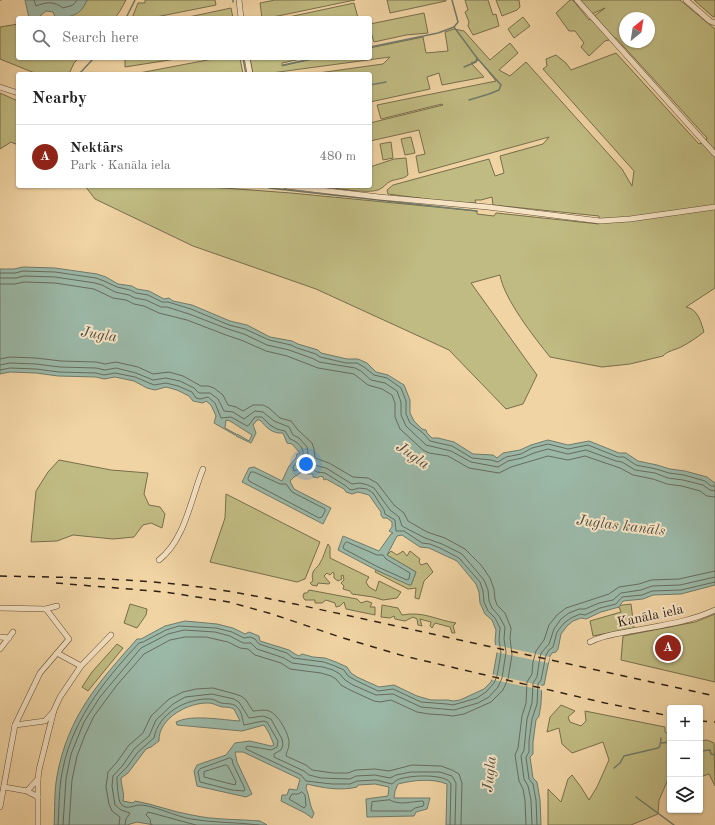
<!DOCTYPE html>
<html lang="en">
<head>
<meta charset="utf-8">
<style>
  body { margin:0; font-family:"Old Standard TT",serif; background:#f6f6f6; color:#222 }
  .controls { position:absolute; right:12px; bottom:12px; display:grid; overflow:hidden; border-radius:4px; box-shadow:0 1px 3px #0004 }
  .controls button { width:36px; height:36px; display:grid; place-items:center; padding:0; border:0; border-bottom:1px solid #e0e0e0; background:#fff; color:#222; font:20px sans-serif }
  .compass { position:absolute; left:619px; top:12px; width:36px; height:36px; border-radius:50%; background:#fff; box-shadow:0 1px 3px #0004; rotate:30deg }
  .you { position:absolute; left:306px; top:464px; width:14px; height:14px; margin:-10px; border:3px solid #fff; border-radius:50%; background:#1a73e8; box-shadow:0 0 0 6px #1a73e833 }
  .badge { display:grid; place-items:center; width:26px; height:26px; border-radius:50%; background:#8f2418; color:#fff; font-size:13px; font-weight:700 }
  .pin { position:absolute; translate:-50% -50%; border:2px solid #fff; box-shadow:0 1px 4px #0006 }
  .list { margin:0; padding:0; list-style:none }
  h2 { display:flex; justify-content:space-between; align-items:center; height:52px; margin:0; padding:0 16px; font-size:17px }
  h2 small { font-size:13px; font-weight:400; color:#767676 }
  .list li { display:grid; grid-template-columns:26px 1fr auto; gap:12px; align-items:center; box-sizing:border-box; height:64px; padding:0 16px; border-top:1px solid #e0e0e0 }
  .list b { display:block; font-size:15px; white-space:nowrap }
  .list p { margin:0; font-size:13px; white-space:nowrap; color:#767676 }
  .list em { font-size:13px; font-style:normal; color:#767676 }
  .icon { flex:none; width:22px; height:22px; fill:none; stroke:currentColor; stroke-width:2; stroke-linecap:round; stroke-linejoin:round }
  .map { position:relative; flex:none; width:715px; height:825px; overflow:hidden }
  .search { position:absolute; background:#fff; box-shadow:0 1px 3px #0004; left:16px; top:16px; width:356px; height:44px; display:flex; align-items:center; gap:10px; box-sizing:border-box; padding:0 14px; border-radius:4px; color:#767676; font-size:15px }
  .panel { position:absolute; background:#fff; box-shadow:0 1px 3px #0004; left:16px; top:72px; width:356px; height:116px; border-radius:4px }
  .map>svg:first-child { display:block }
  .green { fill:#c0bb82; stroke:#786e4b; fill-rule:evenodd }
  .water { fill:#9bb8a7; stroke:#707b6c }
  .pier { fill:#f1d4a4 }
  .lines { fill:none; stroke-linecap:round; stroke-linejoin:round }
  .shore { stroke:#666c5e; stroke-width:1 }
  .stream { stroke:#707b6c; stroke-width:1.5 }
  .minor-casing { stroke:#604d38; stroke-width:6 }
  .minor { stroke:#f6e3c4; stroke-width:5 }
  .rail { stroke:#302014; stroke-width:1.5; stroke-dasharray:7 7; stroke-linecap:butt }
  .labels { text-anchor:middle; stroke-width:4; stroke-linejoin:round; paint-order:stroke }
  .street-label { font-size:14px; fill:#302014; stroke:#f6e3c4 }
  .water-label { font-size:15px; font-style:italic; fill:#504e40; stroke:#f6e3c4 }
</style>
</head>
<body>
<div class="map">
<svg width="715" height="825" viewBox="0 0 715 825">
  <rect width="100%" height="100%" fill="#f1d4a4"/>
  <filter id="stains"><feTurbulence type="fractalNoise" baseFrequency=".005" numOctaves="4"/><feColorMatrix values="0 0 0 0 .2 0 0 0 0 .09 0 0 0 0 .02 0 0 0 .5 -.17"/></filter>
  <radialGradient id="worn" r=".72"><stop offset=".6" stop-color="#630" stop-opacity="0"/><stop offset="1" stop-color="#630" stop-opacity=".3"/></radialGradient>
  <g class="green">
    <path d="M87,0H126L120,11L115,18H64C78,10 78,16 87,0Z"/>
    <path d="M145,0H215L216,5L151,18H132L138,3H145Z"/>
    <path d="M275,0H355L268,18H262L260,3Z"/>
    <path d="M387,0H446V1L390,13Z"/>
    <path d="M465,0H488L493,15L496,14L499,26L473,35L468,26L469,22L465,12L468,10Z"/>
    <path d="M496,0H519L520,7L517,10L502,16Z"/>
    <path d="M570,0H573L589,20L605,8L592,14L579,0H680L715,29V288L686,307C698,309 701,322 704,332C696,338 689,343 681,347C675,350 667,351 663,356L630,364L602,367L550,357C534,337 504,299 500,275L471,283L537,375L523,404L506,409L449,350L316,289L193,246L95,199L85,186H196L291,193L477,211V214L494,216L496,213L599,224V216L493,205L492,197L481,200H475L476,203H458L388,194L387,190L393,185L489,159L495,176L504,173L500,156L543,144L549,137L419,173L416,156L425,154L419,130L370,141V123L443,105L442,104L381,119L377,105L496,81L479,60L471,63L484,77L442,85L439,73L427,77L430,89L370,102V74H311L383,64L390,57L264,74H253L250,58H305L282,63V66L308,60L324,58H370V48L423,37L426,53L448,51L445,32L454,29L464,31L490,60L510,43L518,53L499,70L510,76L526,62L622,169L632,186L634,171L543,69L547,66L546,59L556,55L566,63L571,70L616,53L699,144L706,141L707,138L616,38L605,41L589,56L581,47L584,43L575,31H569L556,13ZM625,18H649V42H625Z"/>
    <path d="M694,0H715V17L712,16Z"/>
    <path d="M354,3L358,18H284Z"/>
    <path d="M231,8L233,18H184Z"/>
    <path d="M424,13L428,33L406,35L374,42L370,29V24Z"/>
    <path d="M523,17L530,26L514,38L508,29Z"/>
    <path d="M18,24V58H79L74,63L69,74H37L0,59V27Z"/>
    <path d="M125,58H182L125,67Z"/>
    <path d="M218,58H240L243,74H134Z"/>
    <path d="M0,93L18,101V145L11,142L0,149Z"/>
    <path d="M411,137L415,153L405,155L401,139Z"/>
    <path d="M391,142L393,158L383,160L380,144Z"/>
    <path d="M406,158L408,175C404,179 396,179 391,181C386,183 384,188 378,190C367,194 334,188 322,186H370V167L394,159Z"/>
    <path d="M59,460L111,470L148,473L144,494L149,505L160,507L165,514L162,528L151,523L143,525L134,537L113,539L73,535L57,541L31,542L36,491L48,472Z"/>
    <path d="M226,494L320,542L305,579L297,582L210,562L225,518Z"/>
    <path d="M328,544L330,547V558L369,577L366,582L369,587L376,591L379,581L401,592L397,598L383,600L373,597L352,594L350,591L343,589L344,586L341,583L344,580L343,575L341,576L342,579L338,581L334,578V574L333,572L330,575L327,573L324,576L330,583L329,584L318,583L317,586L312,585L310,583L313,581C310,570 317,569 320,563C324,557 325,550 328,544Z"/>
    <path d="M391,551L397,555L403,551L407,556L410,551L420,559L419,562L421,565L427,563L433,572L424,581L419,599L415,598L416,588L408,589L375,572L376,570L411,585L416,572L387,555Z"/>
    <path d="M309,590L357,599L361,603L367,601L372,603L370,607H375V615L346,609L344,602L340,606L336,607L335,603L326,600L322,603H315V600H305L303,597L304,593H307Z"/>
    <path d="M130,604L147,609L146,615L137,628L124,623Z"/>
    <path d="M631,604L634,628L593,636L590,621L621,612L619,607L615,606Z"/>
    <path d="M382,605L398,608L402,615C424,611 436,620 456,623L453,626L455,633H452L450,627L435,623L432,628L430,626L431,622L420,619L422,626L418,625L417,619L413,617L405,621L395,619L394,616L390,618L381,617Z"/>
    <path d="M715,614V682L621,660L623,636L695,622Z"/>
    <path d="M117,644L123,648L88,691L82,687L92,672Z"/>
    <path d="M561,705L575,711L568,717L570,722L581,726L586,721L585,711L665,727V732L670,734V775L659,800L658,814L631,825H548V789L561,802L568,779L572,775L581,787L589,800L597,787L609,760L603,742L572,753L562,744L559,728L547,732L550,717Z"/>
    <path d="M707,740L714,743L715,786L709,774L700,777V741Z"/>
  </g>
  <g class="water">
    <path d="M25,0H87C86,3 84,6 82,9C77,16 63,19 55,17L53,12L46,11L40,16V18H29Z"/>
    <path d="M23,267L55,268L97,274L106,277L118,284L132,286L137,289L149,291L164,299L169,298L173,301L192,305L230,321L247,325L270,337L292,341L298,344L318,350L321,353L347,359H358L367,363L376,372L388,375L404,385L410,400V413L414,421L422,429L426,430L427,433L432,438H438L454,442L473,454L493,455L497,458L503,453L520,450L531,445L548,440L568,445L589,441L619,453H626L638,461L657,465L670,469L685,471L707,477L715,483V585L681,594L653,595L643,599L623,601L619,607L601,612L586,619L581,618L573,621L567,626L561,634L558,649L556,652L552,653L550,656L544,685H542L541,704L539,716L536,720L533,742V754L530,757L533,778L537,782L540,800L541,825H446L447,784C432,778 414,780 398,784L395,791L394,798H430L427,809L416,812L414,816L367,817L366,799L388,796L389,787L375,784L358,785L357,787C341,791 323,788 307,784L306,788C310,797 309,805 314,813L312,818L305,813L281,801L282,795H287L289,789L297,790L300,779L243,752H235L237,762L252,794L246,797L197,786L194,771L197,765L226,755L235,743L250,741L271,746L274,745L269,733L264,725L242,731L177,725L176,722C192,714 222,720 240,721L234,709C230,707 226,707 222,707C218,706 213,703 209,703C189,702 158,718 159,741L151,747L146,749L128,773L121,778C121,786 125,794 123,801L133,803L135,801C154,804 172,812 192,815C214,820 237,819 260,821L267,825H154L137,822L127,825H54C55,809 54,792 57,776C68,716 98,683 137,639H141L165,626L185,621L217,624L233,628L245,634L249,632L259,636L260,641L289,650L295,654L299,656L302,654L313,657L325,658L336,662L347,667L351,673L357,677L379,687L394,685L417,696L431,700H448L453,701L460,700L484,689L491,682L493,675L497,653L495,641L496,630L492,620L485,614L480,603L479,592L476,584L457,561L429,548L420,547L402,535L397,536L387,555L416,572L411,585H409L376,570L338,550L343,536L379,551L391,534L393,533L389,531L392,527V522L387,518H383L381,515V512L369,495L358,492L352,494L346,492L344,489L326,479L324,480L323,477L320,476L318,478L313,477V474H308L302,472L294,477L290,481L294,489L331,508L323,524L242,482L249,468L254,467L282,481L289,466L296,458L297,454L300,453L292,444L287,443L283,433C272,434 266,427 260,420H257L253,425L256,433L251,443L236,436L237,434L249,441L252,435L230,421L226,420L225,428L236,434L235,435L214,423L216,416L211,405L206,401L203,403L193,401L189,396L177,390L166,387L155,390L147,388L134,381L115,377L104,379L96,377L58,376L36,373L10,372L0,374V269H14Z"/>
  </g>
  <g class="pier">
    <path d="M495,645L550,657L548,663L495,652Z"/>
    <path d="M491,674L543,686H546L544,687L543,691L544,692H542V690L489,679Z"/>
  </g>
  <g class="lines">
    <g class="shore">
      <path d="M34,0L36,6C46,2 54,1 63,8L73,5L77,0"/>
      <path d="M0,273H15L23,271L55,272L96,278L104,281L117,287L130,290L136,293L148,295L162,302H168L191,309L229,325L245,329L269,340L291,345L297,348L316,354L320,357L346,363H357L364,367L374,375L387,378L401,388L406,401V414L410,423L423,433L430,441L452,446L472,458L491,460L498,462L506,457L521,454L532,448L548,444L568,449L588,445L618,457H624L636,465L656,469L669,473L684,475L705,481L711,486H715"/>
      <path d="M0,278H16L24,276L55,277L95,283L102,285L115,292L129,295L135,298L146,300L161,307H167L189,314L228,329L244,334L267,345L289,350L314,359L319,362L355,368L361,371L371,380L385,383L397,391L401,402V415L406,426L426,445L451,451L471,462L498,467L508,461L522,458L534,453L548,449L568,454L586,450L616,461L622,462L635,470L655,473L668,478L683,480L703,485L710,490L715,491"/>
      <path d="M0,284H15L24,282L55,283L94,289L113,298L126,300L134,304L144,306L159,313L187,320L226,335L241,340L266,351L287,356L318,368L354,374L368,385L382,389L392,395L395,403V417L400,429L423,450L429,453L448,456L469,468L499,473L511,467L548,456L568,460L585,456L620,468L633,475L653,479L667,484L682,486L700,491L707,496L715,497"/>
      <path d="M0,359L10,357L36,358L61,361L96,362L105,364L116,362L138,367L153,374L169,372L183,376L201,386H208L214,388L223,395L228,405L236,407L243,411L253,405H263L269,408L280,418L291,421L298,430L312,443L314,449L315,458L329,463L353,477L368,478L377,483L394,505L404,513L408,521L427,532L445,538L465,549L481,565L490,578L494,589L495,599L497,605L505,613L511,628L510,638L512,655L508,679L503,690L491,702L464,714L453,716L445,715L429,714L417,712L391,700L380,702L374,701L350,690L341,685L336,679L331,676L321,673L290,669L281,663L255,655L248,649L240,648L228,642L206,637H185L170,640L144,654L117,685L94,716L85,735L77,756L72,780L69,825"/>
      <path d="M0,365L10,363L36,364L60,367L96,368L105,370L116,368L136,373L153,380L166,378L180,381L194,388L199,393H210L218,399L224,411L233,412L244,419L255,411L263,412L274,421L289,427L293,435L299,438L307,447L308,453L304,461L305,463L326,468L352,484L360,483L368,485L374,488L390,510L399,517L402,526L425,538L442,544L462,554L484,580L488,590L489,601L492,608L499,616L505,627L504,639L506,652L502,678L498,687L489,697L478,703L454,710L421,707L393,694L376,695L353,685L345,680L340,674L333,670L323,667L292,663L284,658L257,649L251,643H243L230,636L215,632L184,630L168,634L141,648L100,697L84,722L71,754L66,779L63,825"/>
      <path d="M0,370L10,368L36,369L59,372L96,373L104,375L115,373L135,377L154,385L166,383L178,386L192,392L196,398L200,399L208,397L215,403L221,418L231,417L247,426L249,425L255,417H262L270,425L277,429L285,431L290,439C296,441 304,447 303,454L293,467L294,471L302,468L314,470L317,472L325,473L346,486L349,489L352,490L359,488L367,489L373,493L384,510L385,514L395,520L396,531H404L422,543L430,544L440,548L459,558L480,582L483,591L484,602L488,611L495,618L500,628L499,640L501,653L497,676L494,683L486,692L477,698L453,705L447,704L421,702L393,689L378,691L355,680L348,676L344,670L335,666L324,662L293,658L287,653L259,644L255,639L250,637L244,638L232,632L216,628L179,626L166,630L143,642L139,643C102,683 69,724 61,779C59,794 59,810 58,825"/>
      <path d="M251,472H254L280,484H286L292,492L325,509V511L322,517L319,518L249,481L248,479Z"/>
      <path d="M347,542L377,555H383L386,559L410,573L409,579L407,580L378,567L344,549L343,547L345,543Z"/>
      <path d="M230,758L232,759L233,764L245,789L244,791L232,790L200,782L198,772L200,769Z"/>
      <path d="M226,765L228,766L236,782L235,785L204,777V772Z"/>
      <path d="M302,792L305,795L306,806L304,808L289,799L292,794H298Z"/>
      <path d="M390,800C399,806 413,801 423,801L424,804L423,806L415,808L411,811H371L372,802Z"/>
      <path d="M119,825L120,817L112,811L109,804L106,787L108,772L117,762L129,745L143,733L151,716L169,699L183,692L196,689L213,688L235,694L241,696L246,700L253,711C258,711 263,709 269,711C278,714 290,735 289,744C289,749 286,752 286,756L306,765L312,770L333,773H348L356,770L375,769L389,771L412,765L441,766L452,770L459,774L462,783L461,825"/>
      <path d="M125,825L126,819L130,813L121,810L115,805L112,786L113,776L123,765L134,749L149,736L156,720L173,704L185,697L212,694L234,699L239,702L249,718L263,716L271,719L282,739L283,745L281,750L274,754V757L304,771L309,775L321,778L350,779L356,776L375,775L390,778L396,775L411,772H440L452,776L456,783L455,825"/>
      <path d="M151,825L150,819L146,815L148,812L196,825"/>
      <path d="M259,825C236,822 214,823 191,819C177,817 151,804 138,805C133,806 126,810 121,804C118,801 117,782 117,777L127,767L138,752L154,738C158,714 186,698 210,699C214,699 218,702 221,703C226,704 232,703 236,706C243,712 242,720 244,725L263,721L267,722L278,741L277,747L271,750L248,746L246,747V749L301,775L306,781L332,784H350L357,781L376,780L392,784C394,783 395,781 397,780C407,775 447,773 451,784L450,825"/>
      <path d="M526,825L525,800L523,789L519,781L515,755L518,748L522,716L526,703L527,682L532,674L533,662L536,651L544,640L549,625L557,615L566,608L609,594L619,587L639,584L651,580L679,579L715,571"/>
      <path d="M532,825L531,800L528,786L524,779L521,756L524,750L527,719L532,703L533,683L537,677L539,663L541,653L549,644L554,629L561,619L569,613L579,609H585L599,603L613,600L621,593L641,590L652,586L680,585L715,577"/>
      <path d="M537,825L536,800L533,784L529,779L526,757L529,752V741L532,719L537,704L538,684L541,680L546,655L549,650L553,647L557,632L564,623L571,618L580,614L585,615L600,608L616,604L622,597L642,595L652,591L681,590L715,582"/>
    </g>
    <g class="stream">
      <path d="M0,0H1"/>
      <path d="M233,0V2"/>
      <path d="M126,18L135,0"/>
      <path d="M454,27L477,58L476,62L464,67"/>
      <path d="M370,47L438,33L454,27L458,22L452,0"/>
      <path d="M243,58L246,74"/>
      <path d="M283,65L316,58"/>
      <path d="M79,74L94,58"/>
      <path d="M370,85L386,82"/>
      <path d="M469,100L489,94L499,90L501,85L477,58"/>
      <path d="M269,188L477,211"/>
      <path d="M661,743L670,742"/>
      <path d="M700,751L710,750L711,754L715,755"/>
      <path d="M614,768L620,763L624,756L658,748L660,746L661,738"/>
      <path d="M636,797L674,825"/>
    </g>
    <g class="minor-casing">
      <g id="minor">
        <path d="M239,0L241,18"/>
        <path d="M577,0L715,154"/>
        <path d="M686,0L710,21L715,23"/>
        <path d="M247,58L250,74"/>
        <path d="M0,87L18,93"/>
        <path d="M286,186L379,197L488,207L600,221L630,219L715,207"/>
        <path d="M159,560C185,540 191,498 203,469"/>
        <path d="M0,608L46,609L57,606"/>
        <path d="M0,637L9,638"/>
        <path d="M590,642C601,636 614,634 626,632C656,626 687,623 715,610"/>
        <path d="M0,649L13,632"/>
        <path d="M57,653L81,666"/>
        <path d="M15,725L45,721L54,711"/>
        <path d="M4,787L27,791L38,797"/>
        <path d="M27,791L38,779"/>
        <path d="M0,807L15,725L40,673L69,639L46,609"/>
        <path d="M38,825V779L39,770L54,710L60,697L81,666L111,635"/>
      </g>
    </g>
    <use href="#minor" class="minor"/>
    <g class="rail">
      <path d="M0,576C55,577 110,578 165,583C209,587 252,595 295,604L715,696"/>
      <path d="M56,583L165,592L229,602L272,614L343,638L404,656L605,703L670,716"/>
      <path d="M700,721L715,722"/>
    </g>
  </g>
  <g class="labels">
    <g class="street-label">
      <text transform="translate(650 615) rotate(-12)" y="5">Kanāla iela</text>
    </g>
    <g class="water-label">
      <text transform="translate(99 334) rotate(9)" y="5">Jugla</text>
      <text transform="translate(413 455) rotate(35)" y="5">Jugla</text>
      <text transform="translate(621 525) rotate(7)" y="5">Juglas kanāls</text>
      <text transform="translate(489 774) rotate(-84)" y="5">Jugla</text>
    </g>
  </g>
  <rect width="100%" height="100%" filter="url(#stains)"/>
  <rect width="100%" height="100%" fill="url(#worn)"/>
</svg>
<div class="controls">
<button>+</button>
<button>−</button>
<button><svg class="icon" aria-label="layers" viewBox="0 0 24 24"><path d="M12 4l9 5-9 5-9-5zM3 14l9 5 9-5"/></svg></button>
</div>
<svg class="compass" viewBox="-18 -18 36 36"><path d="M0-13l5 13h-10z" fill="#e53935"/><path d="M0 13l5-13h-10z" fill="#767676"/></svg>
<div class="you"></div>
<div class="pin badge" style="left:668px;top:648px">A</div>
<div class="search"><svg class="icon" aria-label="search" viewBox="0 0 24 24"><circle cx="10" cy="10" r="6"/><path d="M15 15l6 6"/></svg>Search here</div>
<section class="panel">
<h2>Nearby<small></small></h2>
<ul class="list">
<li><span class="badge">A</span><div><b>Nektārs</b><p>Park · Kanāla iela</p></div><em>480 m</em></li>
</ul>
</section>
</div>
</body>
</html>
